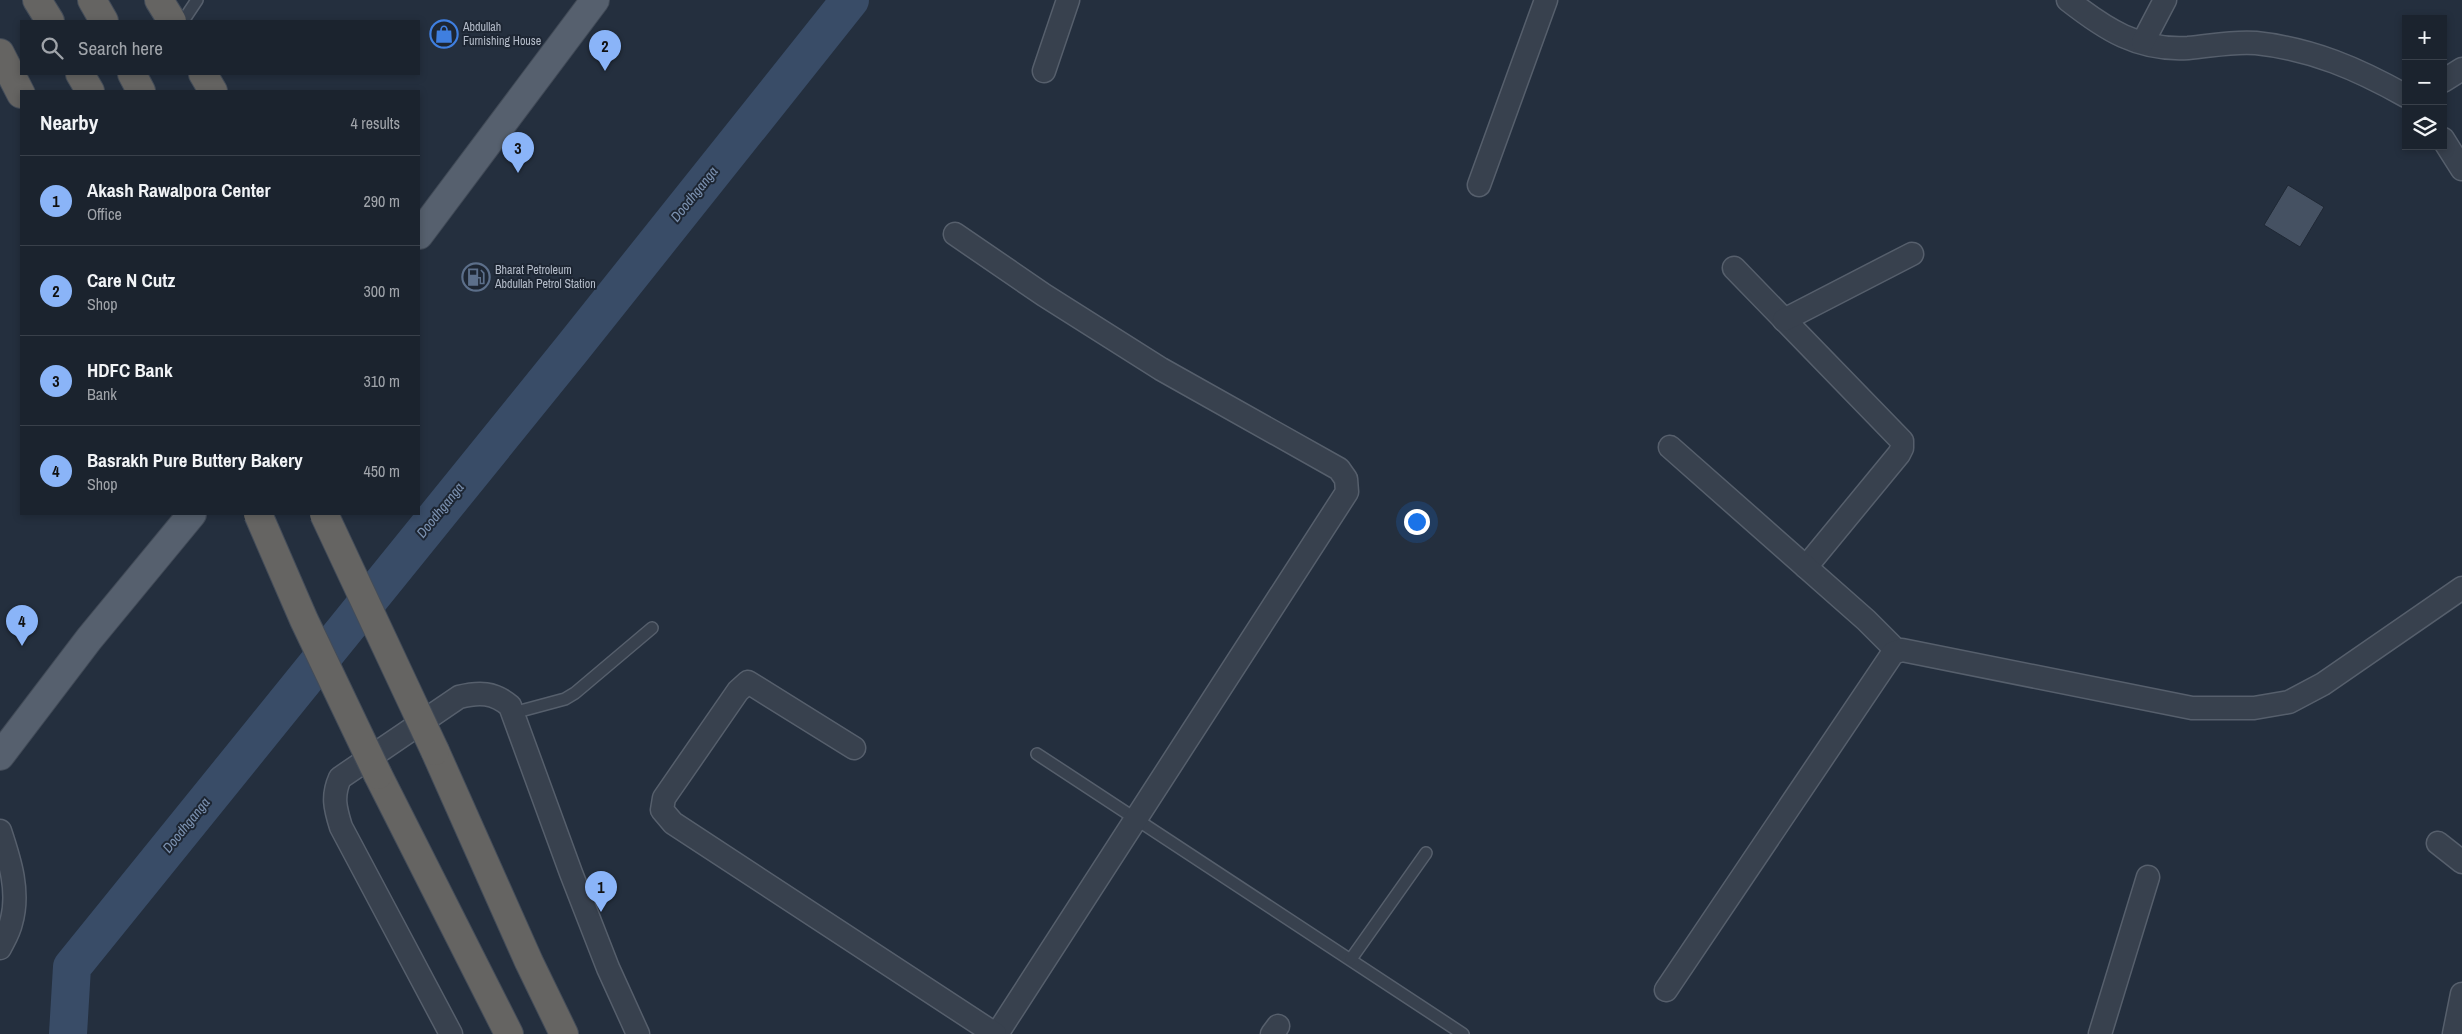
<!DOCTYPE html>
<html lang="en">
<head>
<meta charset="utf-8">
<style>
  body { margin:0; font-family:"Archivo Narrow",sans-serif; background:#282f3a; color:#f1f3f6 }
  .controls { position:absolute; right:15px; top:15px; display:grid; overflow:hidden; border-radius:0px; box-shadow:0 2px 8px #0003 }
  .controls button { width:45px; height:45px; display:grid; place-items:center; padding:0; border:0; border-bottom:1px solid #39404a; background:#1b232e; color:#f1f3f6; font:25px sans-serif }
  .you { position:absolute; left:1416px; top:521px; width:18px; height:18px; margin:-12px; border:4px solid #fff; border-radius:50%; background:#1a73e8; box-shadow:0 0 0 8px #1a73e833 }
  .badge { display:grid; place-items:center; width:32px; height:32px; border-radius:50%; background:#8ab4f8; color:#111; font-size:16px; font-weight:700 }
  .pin { position:absolute; translate:-50% -41px; filter:drop-shadow(0 1px 2px #0008) }
  .pin::after { content:''; position:absolute; top:26px; width:18px; height:15px; background:inherit; clip-path:polygon(0 0,100% 0,50% 100%) }
  .list { margin:0; padding:0; list-style:none }
  h2 { display:flex; justify-content:space-between; align-items:center; height:65px; margin:0; padding:0 20px; font-size:21px }
  h2 small { font-size:16px; font-weight:400; color:#a0a4aa }
  .list li { display:grid; grid-template-columns:32px 1fr auto; gap:15px; align-items:center; box-sizing:border-box; height:90px; padding:0 20px; border-top:1px solid #39404a }
  .list b { display:block; font-size:19px; white-space:nowrap }
  .list p { margin:0; font-size:16px; white-space:nowrap; color:#a0a4aa }
  .list em { font-size:16px; font-style:normal; color:#a0a4aa }
  .icon { flex:none; width:28px; height:28px; fill:none; stroke:currentColor; stroke-width:2; stroke-linecap:round; stroke-linejoin:round }
  .map { position:relative; flex:none; width:2462px; height:1034px; overflow:hidden }
  .search { position:absolute; background:#1b232e; box-shadow:0 2px 8px #0003; left:20px; top:20px; width:400px; height:55px; display:flex; align-items:center; gap:12px; box-sizing:border-box; padding:0 18px; border-radius:0px; color:#a0a4aa; font-size:19px }
  .panel { position:absolute; background:#1b232e; box-shadow:0 2px 8px #0003; left:20px; top:90px; width:400px; height:425px; border-radius:0px }
  .map>svg:first-child { display:block }
  .lines { fill:none; stroke-linecap:round; stroke-linejoin:round }
  .river { stroke:#394c67; stroke-width:38 }
  .building { fill:#455162; stroke:#1f2835 }
  .service-casing { stroke:#565f6c; stroke-width:14 }
  .minor-casing { stroke:#565f6c; stroke-width:25 }
  .primary-casing { stroke:#414a57; stroke-width:30 }
  .trunk-casing { stroke:#434c59; stroke-width:30 }
  .service { stroke:#38414e; stroke-width:11 }
  .minor { stroke:#38414e; stroke-width:22 }
  .primary { stroke:#56606e; stroke-width:28 }
  .trunk { stroke:#656462; stroke-width:28 }
  .trunk-bridge-casing { stroke:#434c59; stroke-width:30; stroke-linecap:butt }
  .trunk-bridge { stroke:#656462; stroke-width:28 }
  .labels { text-anchor:middle; stroke-width:4; stroke-linejoin:round; paint-order:stroke }
  .poi-label { font-size:12px; fill:#b4bcc9; stroke:#1d2633; text-anchor:start }
  .water-label { font-size:14px; font-style:italic; fill:#7c92b1; stroke:#1d2633 }
</style>
</head>
<body>
<div class="map">
<svg width="2462" height="1034" viewBox="0 0 2462 1034">
  <rect width="100%" height="100%" fill="#242f3e"/>
  <g class="lines">
    <path class="river" d="M68,1034L72,967L571,350L850,0"/>
  </g>
  <path class="building" d="M2288,185L2324,207L2300,247L2264,225Z"/>
  <g class="lines">
    <g class="service-casing">
      <g id="service">
        <path d="M183,21L197,0"/>
        <path d="M513,713L565,699L575,693L652,628"/>
        <path d="M1037,754L1463,1034"/>
        <path d="M1351,959L1426,853"/>
      </g>
    </g>
    <g class="minor-casing">
      <g id="minor">
        <path d="M2068,0C2105,29 2138,51 2188,48C2211,46 2233,41 2256,43C2312,49 2358,69 2406,96"/>
        <path d="M2143,42L2165,0"/>
        <path d="M1044,71L1068,0"/>
        <path d="M2443,81L2462,69"/>
        <path d="M2443,139L2462,169"/>
        <path d="M1479,185L1546,0"/>
        <path d="M955,234L1044,295L1161,369L1339,469L1346,479L1347,492L997,1034"/>
        <path d="M1734,268L1902,441V448L1899,454L1806,567"/>
        <path d="M1784,320L1912,254"/>
        <path d="M1670,447L1866,620L1897,651"/>
        <path d="M854,748L748,682L738,691L664,798L662,810L673,823L995,1034"/>
        <path d="M0,831C10,861 20,892 11,923C9,932 4,940 0,948"/>
        <path d="M2438,843L2462,862"/>
        <path d="M1666,990L1893,653L1902,650L2192,708H2254L2289,702L2323,684L2462,588"/>
        <path d="M451,1034L341,827C335,808 332,796 340,778L459,697C479,692 494,692 510,706L571,873L608,968L638,1034"/>
        <path d="M1272,1034L1278,1026"/>
        <path d="M2100,1034L2148,877"/>
        <path d="M2454,1034L2462,994"/>
      </g>
    </g>
    <g class="primary-casing">
      <g id="primary">
        <path d="M419,235L595,0"/>
        <path d="M0,756L89,639L192,514"/>
      </g>
    </g>
    <g class="trunk-casing">
      <g id="trunk">
        <path d="M37,0L50,21"/>
        <path d="M92,0L104,21"/>
        <path d="M159,0L172,21"/>
        <path d="M0,53L21,94"/>
        <path d="M80,74L90,91"/>
        <path d="M132,74L141,91"/>
        <path d="M203,74L213,91"/>
        <path d="M435,751L529,962L564,1034"/>
        <path d="M378,775L509,1034"/>
      </g>
    </g>
    <use href="#service" class="service"/>
    <use href="#minor" class="minor"/>
    <use href="#primary" class="primary"/>
    <use href="#trunk" class="trunk"/>
    <g class="trunk-bridge-casing">
      <g id="trunk-bridge">
        <path d="M258,514L304,620L378,775"/>
        <path d="M324,514L435,751"/>
      </g>
    </g>
    <use href="#trunk-bridge" class="trunk-bridge"/>
  </g>
  <defs>
    <g id="shop-ring" transform="scale(1.4375)"><circle r="9.5" fill="#1d2633" stroke="#3f7fe0" stroke-width="1.5"/><path d="M-5-2.5h2.3a2.7 3.5 0 0 1 5.4 0H5L5.5 6h-11ZM-1.5-2.5h3a1.5 2.3 0 0 0-3 0Z" fill="#3f7fe0"/></g>
    <g id="fuel-ring" transform="scale(1.4375)"><circle r="9.5" fill="#1d2633" stroke="#5c6f8a" stroke-width="1.5"/><path d="M-5.5-6h7V0h2V4h1.3V-2.5L3-4.5l.8-.8L6-3V5H2.5V1h-1V6h-7ZM-4.2-4.7v3.2H.2V-4.7Z" fill="#5c6f8a"/></g>
  </defs>
  <g fill-rule="evenodd">
    <use href="#shop-ring" x="444" y="34"/>
    <use href="#fuel-ring" x="476" y="277"/>
  </g>
  <g class="labels">
    <g class="poi-label">
      <text x="463" y="31">Abdullah<tspan x="463" dy="14">Furnishing House</tspan></text>
      <text x="495" y="274">Bharat Petroleum<tspan x="495" dy="14">Abdullah Petrol Station</tspan></text>
    </g>
    <g class="water-label">
      <text transform="translate(694 194) rotate(-51)" y="5">Doodhganga</text>
      <text transform="translate(440 510) rotate(-51)" y="5">Doodhganga</text>
      <text transform="translate(186 825) rotate(-51)" y="5">Doodhganga</text>
    </g>
  </g>
</svg>
<div class="controls">
<button>+</button>
<button>−</button>
<button><svg class="icon" aria-label="layers" viewBox="0 0 24 24"><path d="M12 4l9 5-9 5-9-5zM3 14l9 5 9-5"/></svg></button>
</div>
<div class="you"></div>
<div class="pin badge" style="left:601px;top:912px">1</div>
<div class="pin badge" style="left:605px;top:71px">2</div>
<div class="pin badge" style="left:518px;top:173px">3</div>
<div class="pin badge" style="left:22px;top:646px">4</div>
<div class="search"><svg class="icon" aria-label="search" viewBox="0 0 24 24"><circle cx="10" cy="10" r="6"/><path d="M15 15l6 6"/></svg>Search here</div>
<section class="panel">
<h2>Nearby<small>4 results</small></h2>
<ul class="list">
<li><span class="badge">1</span><div><b>Akash Rawalpora Center</b><p>Office</p></div><em>290 m</em></li>
<li><span class="badge">2</span><div><b>Care N Cutz</b><p>Shop</p></div><em>300 m</em></li>
<li><span class="badge">3</span><div><b>HDFC Bank</b><p>Bank</p></div><em>310 m</em></li>
<li><span class="badge">4</span><div><b>Basrakh Pure Buttery Bakery</b><p>Shop</p></div><em>450 m</em></li>
</ul>
</section>
</div>
</body>
</html>
